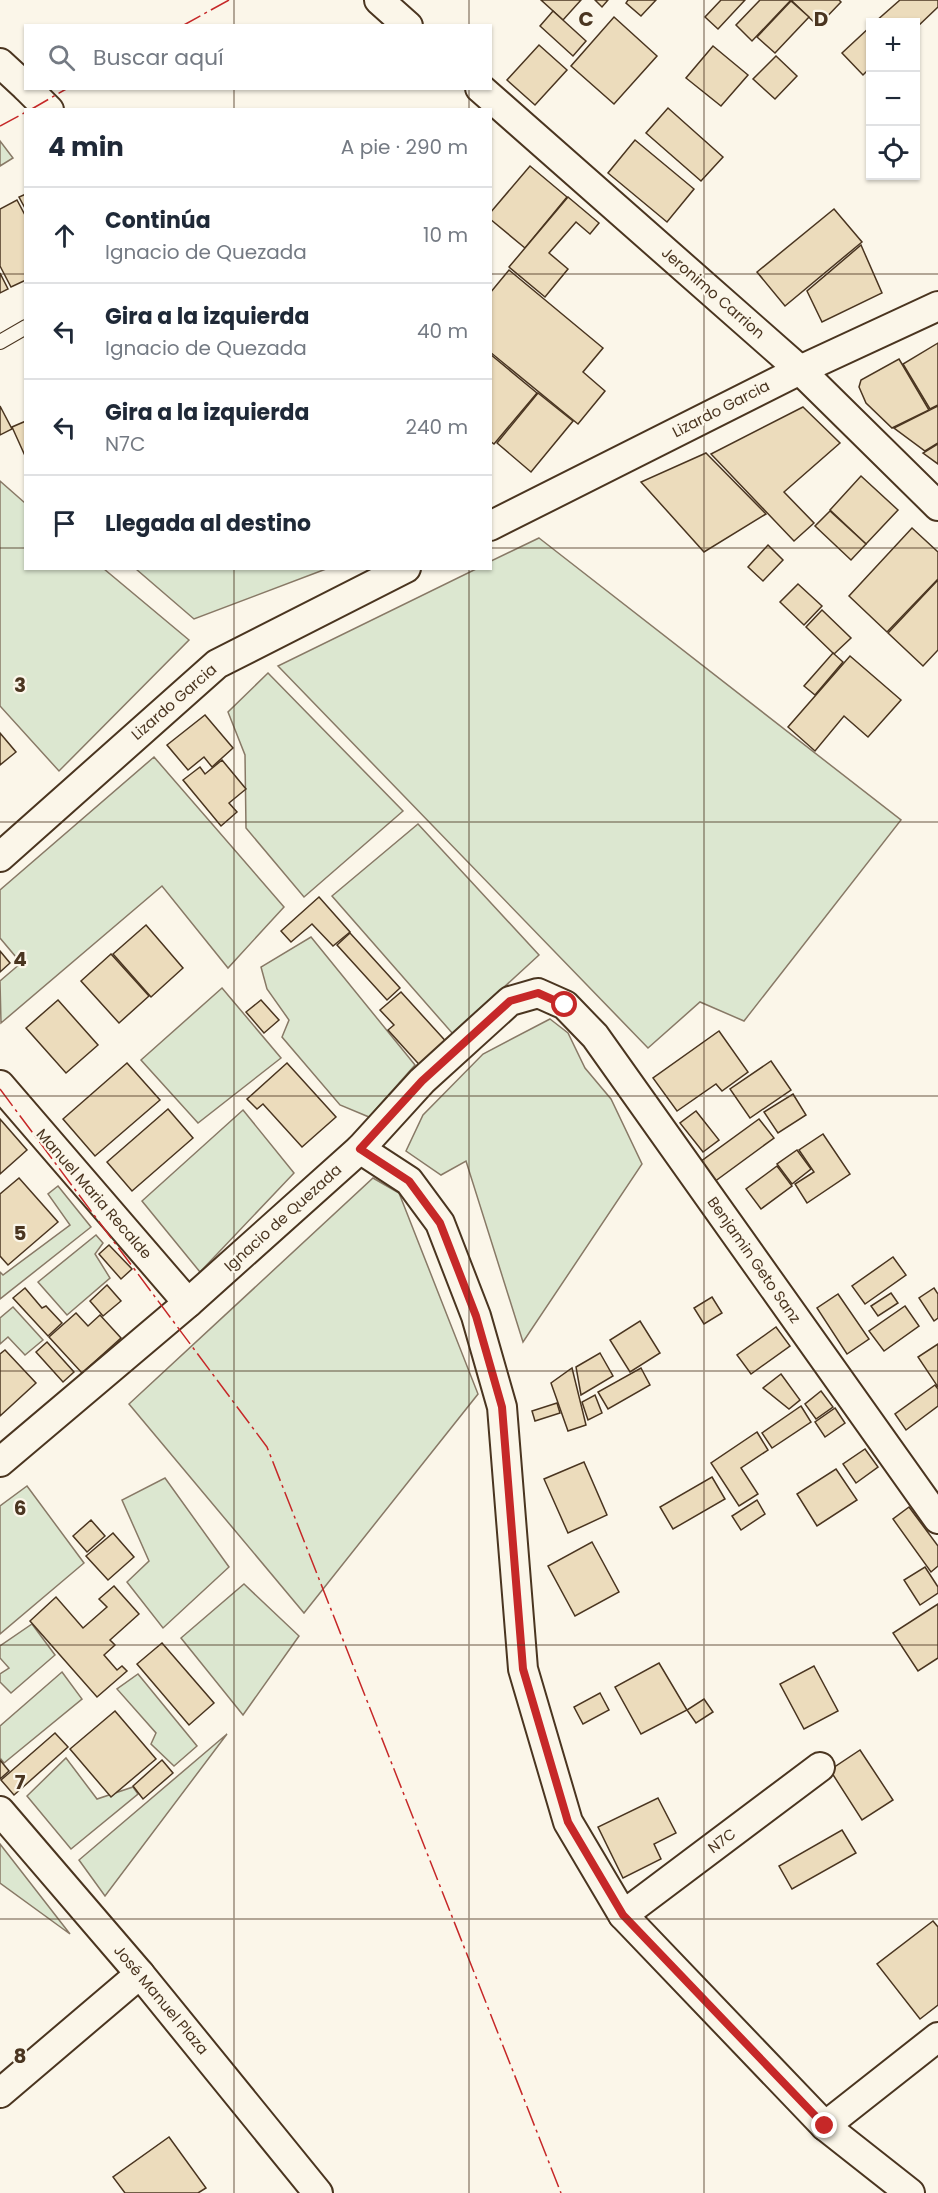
<!DOCTYPE html>
<html lang="es">
<head>
<meta charset="utf-8">
<style>
  body { margin:0; font-family:Poppins,sans-serif; background:#f2f2f3; color:#1f2937 }
  .controls { position:absolute; right:18px; top:18px; display:grid; overflow:hidden; border-radius:0px; box-shadow:0 2px 4px #0004 }
  .controls button { width:54px; height:54px; display:grid; place-items:center; padding:0; border:0; border-bottom:2px solid #e0e1e3; background:#fff; color:#1f2937; font:30px sans-serif }
  .stop { position:absolute; width:18px; height:18px; margin:-14px; border:4px solid #c62828; border-radius:50%; background:#fff }
  .stop.end { background:#c62828; border-color:#fff; box-shadow:0 2px 6px #0008 }
  .list { margin:0; padding:0; list-style:none }
  h2 { display:flex; justify-content:space-between; align-items:center; height:78px; margin:0; padding:0 24px; font-size:26px }
  h2 small { font-size:20px; font-weight:400; color:#747a83 }
  .list li { display:grid; grid-template-columns:39px 1fr auto; gap:18px; align-items:center; box-sizing:border-box; height:96px; padding:0 24px; border-top:2px solid #e0e1e3 }
  .list b { display:block; font-size:22px; white-space:nowrap }
  .list p { margin:0; font-size:20px; white-space:nowrap; color:#747a83 }
  .list em { font-size:20px; font-style:normal; color:#747a83 }
  .icon { flex:none; width:33px; height:33px; fill:none; stroke:currentColor; stroke-width:2; stroke-linecap:round; stroke-linejoin:round }
  .map { position:relative; flex:none; width:938px; height:2193px; overflow:hidden }
  .search { position:absolute; background:#fff; box-shadow:0 2px 4px #0004; left:24px; top:24px; width:468px; height:66px; display:flex; align-items:center; gap:15px; box-sizing:border-box; padding:0 21px; border-radius:0px; color:#747a83; font-size:22px }
  .panel { position:absolute; background:#fff; box-shadow:0 2px 4px #0004; left:24px; top:108px; width:468px; height:462px; border-radius:0px }
  .map>svg:first-child { display:block }
  .green { fill:#dce7d0; stroke:#887966; stroke-width:1.5 }
  .building { fill:#ecdcbc; stroke:#4a3520; stroke-width:1.5 }
  .lines { fill:none; stroke-linecap:round; stroke-linejoin:round }
  .service-casing { stroke:#4a3520; stroke-width:16 }
  .minor-casing { stroke:#4a3520; stroke-width:32 }
  .service { stroke:#fbf6e9; stroke-width:14 }
  .minor { stroke:#fbf6e9; stroke-width:28 }
  .power { stroke:#c62828; stroke-width:1.5; stroke-dasharray:21 4.5 3 4.5; stroke-linecap:butt }
  .route { stroke:#c62828; stroke-width:8 }
  .grid { fill:none; stroke:#4a3520; stroke-width:1.5; stroke-opacity:0.55 }
  .labels { text-anchor:middle; stroke-width:4.5; stroke-linejoin:round; paint-order:stroke }
  .street-label { font-size:15px; fill:#4a3520; stroke:#fbf6e9 }
  .grid-label { font-size:20px; text-anchor:middle; font-weight:bold; fill:#4a3520; stroke:#fbf6e9; stroke-width:4.5; stroke-linejoin:round; paint-order:stroke }
</style>
</head>
<body>
<div class="map">
<svg width="938" height="2193" viewBox="0 0 938 2193">
  <rect width="100%" height="100%" fill="#fbf6e9"/>
  <g class="green">
    <path d="M0,141L13,158L0,166Z"/>
    <path d="M0,481L25,503L26,568L104,569L189,640L59,771L0,706Z"/>
    <path d="M539,538L901,820L744,1021L700,1002L648,1048L278,666L476,569L490,568L491,561Z"/>
    <path d="M136,569H326L194,619Z"/>
    <path d="M268,673L403,811L304,897L246,828L245,755L228,712Z"/>
    <path d="M154,757L284,907L228,968L162,886L1,1023L0,981L21,963L0,938V890Z"/>
    <path d="M418,824L539,955L453,1034L332,896Z"/>
    <path d="M311,937L415,1065L369,1117L340,1105L282,1037L289,1020L267,989L261,967Z"/>
    <path d="M222,988L281,1058L198,1123L141,1060Z"/>
    <path d="M550,1019L568,1033L585,1068L611,1099L642,1164L523,1342L466,1161L441,1175L406,1151L423,1115L483,1054Z"/>
    <path d="M243,1110L294,1173L200,1272L142,1201Z"/>
    <path d="M373,1178L399,1193L478,1394L304,1613L129,1404Z"/>
    <path d="M58,1186L91,1227L0,1299V1272L3,1275L70,1225L48,1194Z"/>
    <path d="M96,1235L103,1243L95,1254L110,1278L67,1315L38,1282Z"/>
    <path d="M13,1307L43,1340L25,1355L8,1337L0,1344V1318Z"/>
    <path d="M165,1478L229,1567L163,1628L127,1582L149,1561L122,1500Z"/>
    <path d="M27,1486L84,1563L0,1634V1506Z"/>
    <path d="M244,1584L299,1636L243,1715L181,1638Z"/>
    <path d="M32,1624L55,1655L11,1693L0,1682V1674L9,1668L0,1658V1646Z"/>
    <path d="M62,1672L82,1699L4,1763L0,1758V1726Z"/>
    <path d="M138,1674L197,1746L174,1766L151,1744L156,1733L117,1689Z"/>
    <path d="M227,1734L105,1896L79,1860Z"/>
    <path d="M66,1758L97,1799L133,1787L138,1794L71,1849L27,1796Z"/>
    <path d="M0,1844L70,1934L0,1883Z"/>
  </g>
  <g class="building">
    <path d="M541,0H581L563,20Z"/>
    <path d="M595,0H608L602,7Z"/>
    <path d="M628,0H656L641,16L626,3Z"/>
    <path d="M721,0H745L718,29L705,17Z"/>
    <path d="M760,0H791L752,41L736,25Z"/>
    <path d="M791,0H839L841,2L818,26Z"/>
    <path d="M900,0H938V7L916,28V22H875Z"/>
    <path d="M791,1L809,17L775,53L757,37Z"/>
    <path d="M553,11L586,41L573,56L540,26Z"/>
    <path d="M614,17L657,56L614,104L571,66Z"/>
    <path d="M870,27V68L863,75L842,53Z"/>
    <path d="M539,45L567,70L535,105L507,80Z"/>
    <path d="M713,46L748,75L721,106L686,78Z"/>
    <path d="M776,56L797,76L775,99L753,79Z"/>
    <path d="M668,108L723,157L701,181L646,133Z"/>
    <path d="M635,140L694,189L667,222L608,173Z"/>
    <path d="M530,166L567,197L525,248L490,219V213Z"/>
    <path d="M26,194V210L19,197Z"/>
    <path d="M568,197L599,223L590,234L576,222L549,253L568,269L545,297L509,267Z"/>
    <path d="M17,200L26,217V280L11,287L0,266V209Z"/>
    <path d="M834,209L862,242L785,306L757,272Z"/>
    <path d="M861,245L882,293L822,322L807,291Z"/>
    <path d="M509,270L603,348L583,372L605,391L578,424L490,352V293Z"/>
    <path d="M0,273L8,289L0,293Z"/>
    <path d="M938,343V405L930,409L903,364Z"/>
    <path d="M490,354L537,393L494,444L490,441Z"/>
    <path d="M899,359L929,410L892,428L866,403L859,387L861,380Z"/>
    <path d="M538,393L573,421L531,472L497,443Z"/>
    <path d="M0,406L12,429L0,435Z"/>
    <path d="M938,406V443L925,451L894,428Z"/>
    <path d="M803,407L840,443L784,492L814,523L794,541L711,454Z"/>
    <path d="M26,421V458L12,427Z"/>
    <path d="M938,444V464L923,453Z"/>
    <path d="M706,453L766,514L704,552L641,482Z"/>
    <path d="M861,476L898,510L866,544L830,510Z"/>
    <path d="M830,511L866,544L851,560L815,526Z"/>
    <path d="M912,528L938,552V579L887,632L849,596Z"/>
    <path d="M768,545L783,560L763,581L748,567Z"/>
    <path d="M938,580V650L923,666L888,633Z"/>
    <path d="M798,584L822,606L804,625L780,602Z"/>
    <path d="M822,610L851,638L834,654L806,627Z"/>
    <path d="M833,653L843,662L815,695L804,686Z"/>
    <path d="M850,656L901,700L868,737L844,716L815,751L788,727Z"/>
    <path d="M205,715L233,748L212,767L204,757L188,770L167,745Z"/>
    <path d="M0,733L16,752L0,765Z"/>
    <path d="M222,760L246,789L229,803L237,812L221,826L183,780L200,767L205,774Z"/>
    <path d="M319,897L350,932L333,946L312,924L291,942L281,931Z"/>
    <path d="M146,925L183,968L151,997L113,954Z"/>
    <path d="M350,933L400,988L387,1000L337,945Z"/>
    <path d="M0,951L10,963L0,972Z"/>
    <path d="M111,954L149,996L119,1023L81,981Z"/>
    <path d="M401,992L451,1047L425,1071L388,1030L394,1025L380,1010Z"/>
    <path d="M58,1000L98,1045L66,1073L26,1028Z"/>
    <path d="M261,1000L279,1020L264,1033L246,1012Z"/>
    <path d="M719,1031L748,1072L722,1091L716,1084L677,1111L653,1078Z"/>
    <path d="M771,1061L791,1090L750,1118L730,1089Z"/>
    <path d="M127,1063L160,1100L95,1156L63,1119Z"/>
    <path d="M287,1063L336,1117L302,1147L263,1104L257,1109L247,1099Z"/>
    <path d="M793,1094L806,1115L778,1133L764,1112Z"/>
    <path d="M168,1109L193,1138L132,1191L107,1162Z"/>
    <path d="M696,1111L719,1140L703,1152L680,1123Z"/>
    <path d="M0,1119L27,1150L0,1174Z"/>
    <path d="M759,1119L774,1138L714,1182L700,1162Z"/>
    <path d="M823,1134L850,1174L807,1203L795,1184L814,1172L799,1150Z"/>
    <path d="M797,1150L811,1169L792,1184L777,1164Z"/>
    <path d="M777,1166L792,1186L761,1209L746,1189Z"/>
    <path d="M19,1178L58,1222L8,1265L0,1256V1194Z"/>
    <path d="M109,1245L132,1269L121,1279L99,1254Z"/>
    <path d="M893,1257L906,1275L865,1304L852,1286Z"/>
    <path d="M107,1285L121,1301L103,1316L90,1301Z"/>
    <path d="M25,1288L42,1308L46,1306L62,1323L48,1336L13,1298Z"/>
    <path d="M934,1288L938,1294V1318L934,1321L919,1298Z"/>
    <path d="M891,1293L898,1303L878,1316L871,1306Z"/>
    <path d="M838,1294L869,1339L847,1354L817,1308Z"/>
    <path d="M712,1297L722,1313L704,1324L694,1308Z"/>
    <path d="M905,1306L919,1326L884,1351L869,1331Z"/>
    <path d="M76,1313L88,1326L100,1315L121,1338L82,1373L49,1337Z"/>
    <path d="M640,1321L660,1353L630,1372L610,1340Z"/>
    <path d="M776,1327L790,1346L751,1374L737,1355Z"/>
    <path d="M47,1342L74,1372L63,1382L36,1352Z"/>
    <path d="M938,1344V1387L918,1357Z"/>
    <path d="M5,1350L36,1383L0,1416V1354Z"/>
    <path d="M600,1353L613,1376L581,1395L576,1367Z"/>
    <path d="M572,1368L586,1425L568,1431L551,1383Z"/>
    <path d="M641,1368L650,1385L608,1409L598,1392Z"/>
    <path d="M781,1374L800,1400L789,1409L763,1388Z"/>
    <path d="M935,1385L938,1389V1406L906,1430L895,1414Z"/>
    <path d="M821,1391L833,1407L816,1419L805,1404Z"/>
    <path d="M595,1395L602,1413L588,1420L582,1402Z"/>
    <path d="M557,1403L560,1413L535,1421L532,1411Z"/>
    <path d="M801,1406L811,1422L772,1448L762,1433Z"/>
    <path d="M835,1408L845,1423L825,1437L815,1422Z"/>
    <path d="M757,1432L768,1450L741,1468L758,1494L739,1506L711,1463Z"/>
    <path d="M865,1449L878,1467L856,1483L843,1464Z"/>
    <path d="M584,1462L607,1515L568,1533L544,1479Z"/>
    <path d="M836,1469L857,1500L817,1526L797,1494Z"/>
    <path d="M712,1477L725,1499L673,1529L660,1507Z"/>
    <path d="M757,1500L765,1514L741,1530L732,1516Z"/>
    <path d="M909,1507L938,1546V1566L931,1572L893,1519Z"/>
    <path d="M91,1520L105,1536L87,1552L73,1536Z"/>
    <path d="M113,1533L134,1557L108,1580L86,1556Z"/>
    <path d="M592,1542L619,1592L575,1616L548,1566Z"/>
    <path d="M925,1567L938,1587V1593L920,1605L904,1580Z"/>
    <path d="M114,1586L139,1614L110,1640L115,1645L104,1655L117,1670L122,1666L127,1671L97,1697L30,1621L56,1597L83,1628L107,1607L99,1599Z"/>
    <path d="M938,1604V1658L918,1671L893,1633Z"/>
    <path d="M162,1643L214,1703L189,1725L137,1664Z"/>
    <path d="M659,1663L687,1710L641,1734L615,1687Z"/>
    <path d="M814,1666L838,1711L804,1729L780,1684Z"/>
    <path d="M600,1693L609,1710L583,1724L574,1707Z"/>
    <path d="M704,1699L713,1712L696,1723L687,1710Z"/>
    <path d="M115,1711L156,1759L111,1797L70,1749Z"/>
    <path d="M55,1733L68,1747L14,1795L1,1780Z"/>
    <path d="M860,1750L893,1800L862,1820L830,1770Z"/>
    <path d="M0,1760L9,1771L0,1779Z"/>
    <path d="M162,1760L173,1773L143,1799L133,1786Z"/>
    <path d="M658,1798L676,1833L654,1844L661,1859L623,1878L598,1827Z"/>
    <path d="M842,1830L856,1853L792,1889L779,1866Z"/>
    <path d="M933,1921L938,1927V2005L920,2019L877,1964Z"/>
    <path d="M169,2137L206,2188L198,2193H125L113,2177Z"/>
  </g>
  <g class="lines">
    <g class="service-casing">
      <path id="service" d="M0,342L26,327"/>
    </g>
    <g class="minor-casing">
      <g id="minor">
        <path d="M379,0L408,26"/>
        <path d="M0,63L26,87"/>
        <path d="M27,88L49,110"/>
        <path d="M480,88L800,370L938,506"/>
        <path d="M490,526L800,370L938,306"/>
        <path d="M0,857L217,664L406,568"/>
        <path d="M0,1085L188,1303"/>
        <path d="M360,1149L409,1181L440,1223L476,1316L502,1407L523,1669L568,1822L623,1915L825,2126L910,2193"/>
        <path d="M0,1462L188,1303L360,1149L422,1081L510,1001L538,993L565,1005L595,1036L938,1519"/>
        <path d="M0,1811L140,1974L318,2193"/>
        <path d="M623,1915L820,1767"/>
        <path d="M0,2093L140,1974"/>
        <path d="M825,2126L938,2037"/>
      </g>
    </g>
    <use href="#service" class="service"/>
    <use href="#minor" class="minor"/>
    <g class="power">
      <path d="M182,26L229,0"/>
      <path d="M30,110L68,88"/>
      <path d="M0,126L26,112"/>
      <path d="M0,1089L267,1447L561,2193"/>
    </g>
  </g>
  <g class="lines">
    <path class="route" d="M565,1005L538,993L510,1001L422,1081L360,1149L409,1181L440,1223L476,1316L502,1407L523,1669L568,1822L623,1915L825,2126"/>
  </g>
  <path class="grid" d="M234,0V26M469,0V26M704,0V2193M234,88V110M469,88V110M0,274H26M490,274H938M0,548H26M490,548H938M234,568V2193M469,568V2193M0,822H938M0,1096H938M0,1371H938M0,1645H938M0,1919H938"/>
  <g class="labels">
    <g class="street-label">
      <text transform="translate(713 293) rotate(41)" y="5">Jeronimo Carrion</text>
      <text transform="translate(721 409) rotate(-27)" y="5">Lizardo Garcia</text>
      <text transform="translate(174 702) rotate(-41)" y="5">Lizardo Garcia</text>
      <text transform="translate(94 1194) rotate(49)" y="5">Manuel Maria Recalde</text>
      <text transform="translate(283 1218) rotate(-42)" y="5">Ignacio de Quezada</text>
      <text transform="translate(754 1260) rotate(55)" y="5">Benjamin Geto Sanz</text>
      <text transform="translate(722 1841) rotate(-37)" y="5">N7C</text>
      <text transform="translate(161 2000) rotate(50)" y="5">José Manuel Plaza</text>
    </g>
  </g>
  <g class="grid-label">
    <text x="586" y="26">C</text>
    <text x="821" y="26">D</text>
    <text x="20" y="692">3</text>
    <text x="20" y="966">4</text>
    <text x="20" y="1240">5</text>
    <text x="20" y="1515">6</text>
    <text x="20" y="1789">7</text>
    <text x="20" y="2063">8</text>
  </g>
</svg>
<div class="controls">
<button>+</button>
<button>−</button>
<button><svg class="icon" aria-label="locate" viewBox="0 0 24 24"><circle cx="12" cy="12" r="6"/><path d="M12 2v4M12 18v4M2 12h4M18 12h4"/></svg></button>
</div>
<div class="stop" style="left:565px;top:1005px"></div>
<div class="stop end" style="left:825px;top:2126px"></div>
<div class="search"><svg class="icon" aria-label="search" viewBox="0 0 24 24"><circle cx="10" cy="10" r="6"/><path d="M15 15l6 6"/></svg>Buscar aquí</div>
<section class="panel">
<h2>4 min<small>A pie · 290 m</small></h2>
<ul class="list">
<li><svg class="icon" aria-label="ahead" viewBox="0 0 24 24"><path d="M12 20V5M6 11l6-6 6 6"/></svg><div><b>Continúa</b><p>Ignacio de Quezada</p></div><em>10 m</em></li>
<li><svg class="icon" aria-label="left" viewBox="0 0 24 24"><path d="M17 20v-9H6M10 6l-5 5 5 5"/></svg><div><b>Gira a la izquierda</b><p>Ignacio de Quezada</p></div><em>40 m</em></li>
<li><svg class="icon" aria-label="left" viewBox="0 0 24 24"><path d="M17 20v-9H6M10 6l-5 5 5 5"/></svg><div><b>Gira a la izquierda</b><p>N7C</p></div><em>240 m</em></li>
<li><svg class="icon" aria-label="arrive" viewBox="0 0 24 24"><path d="M6 21V4h12l-3 4 3 4H6"/></svg><div><b>Llegada al destino</b></div></li>
</ul>
</section>
</div>
</body>
</html>
